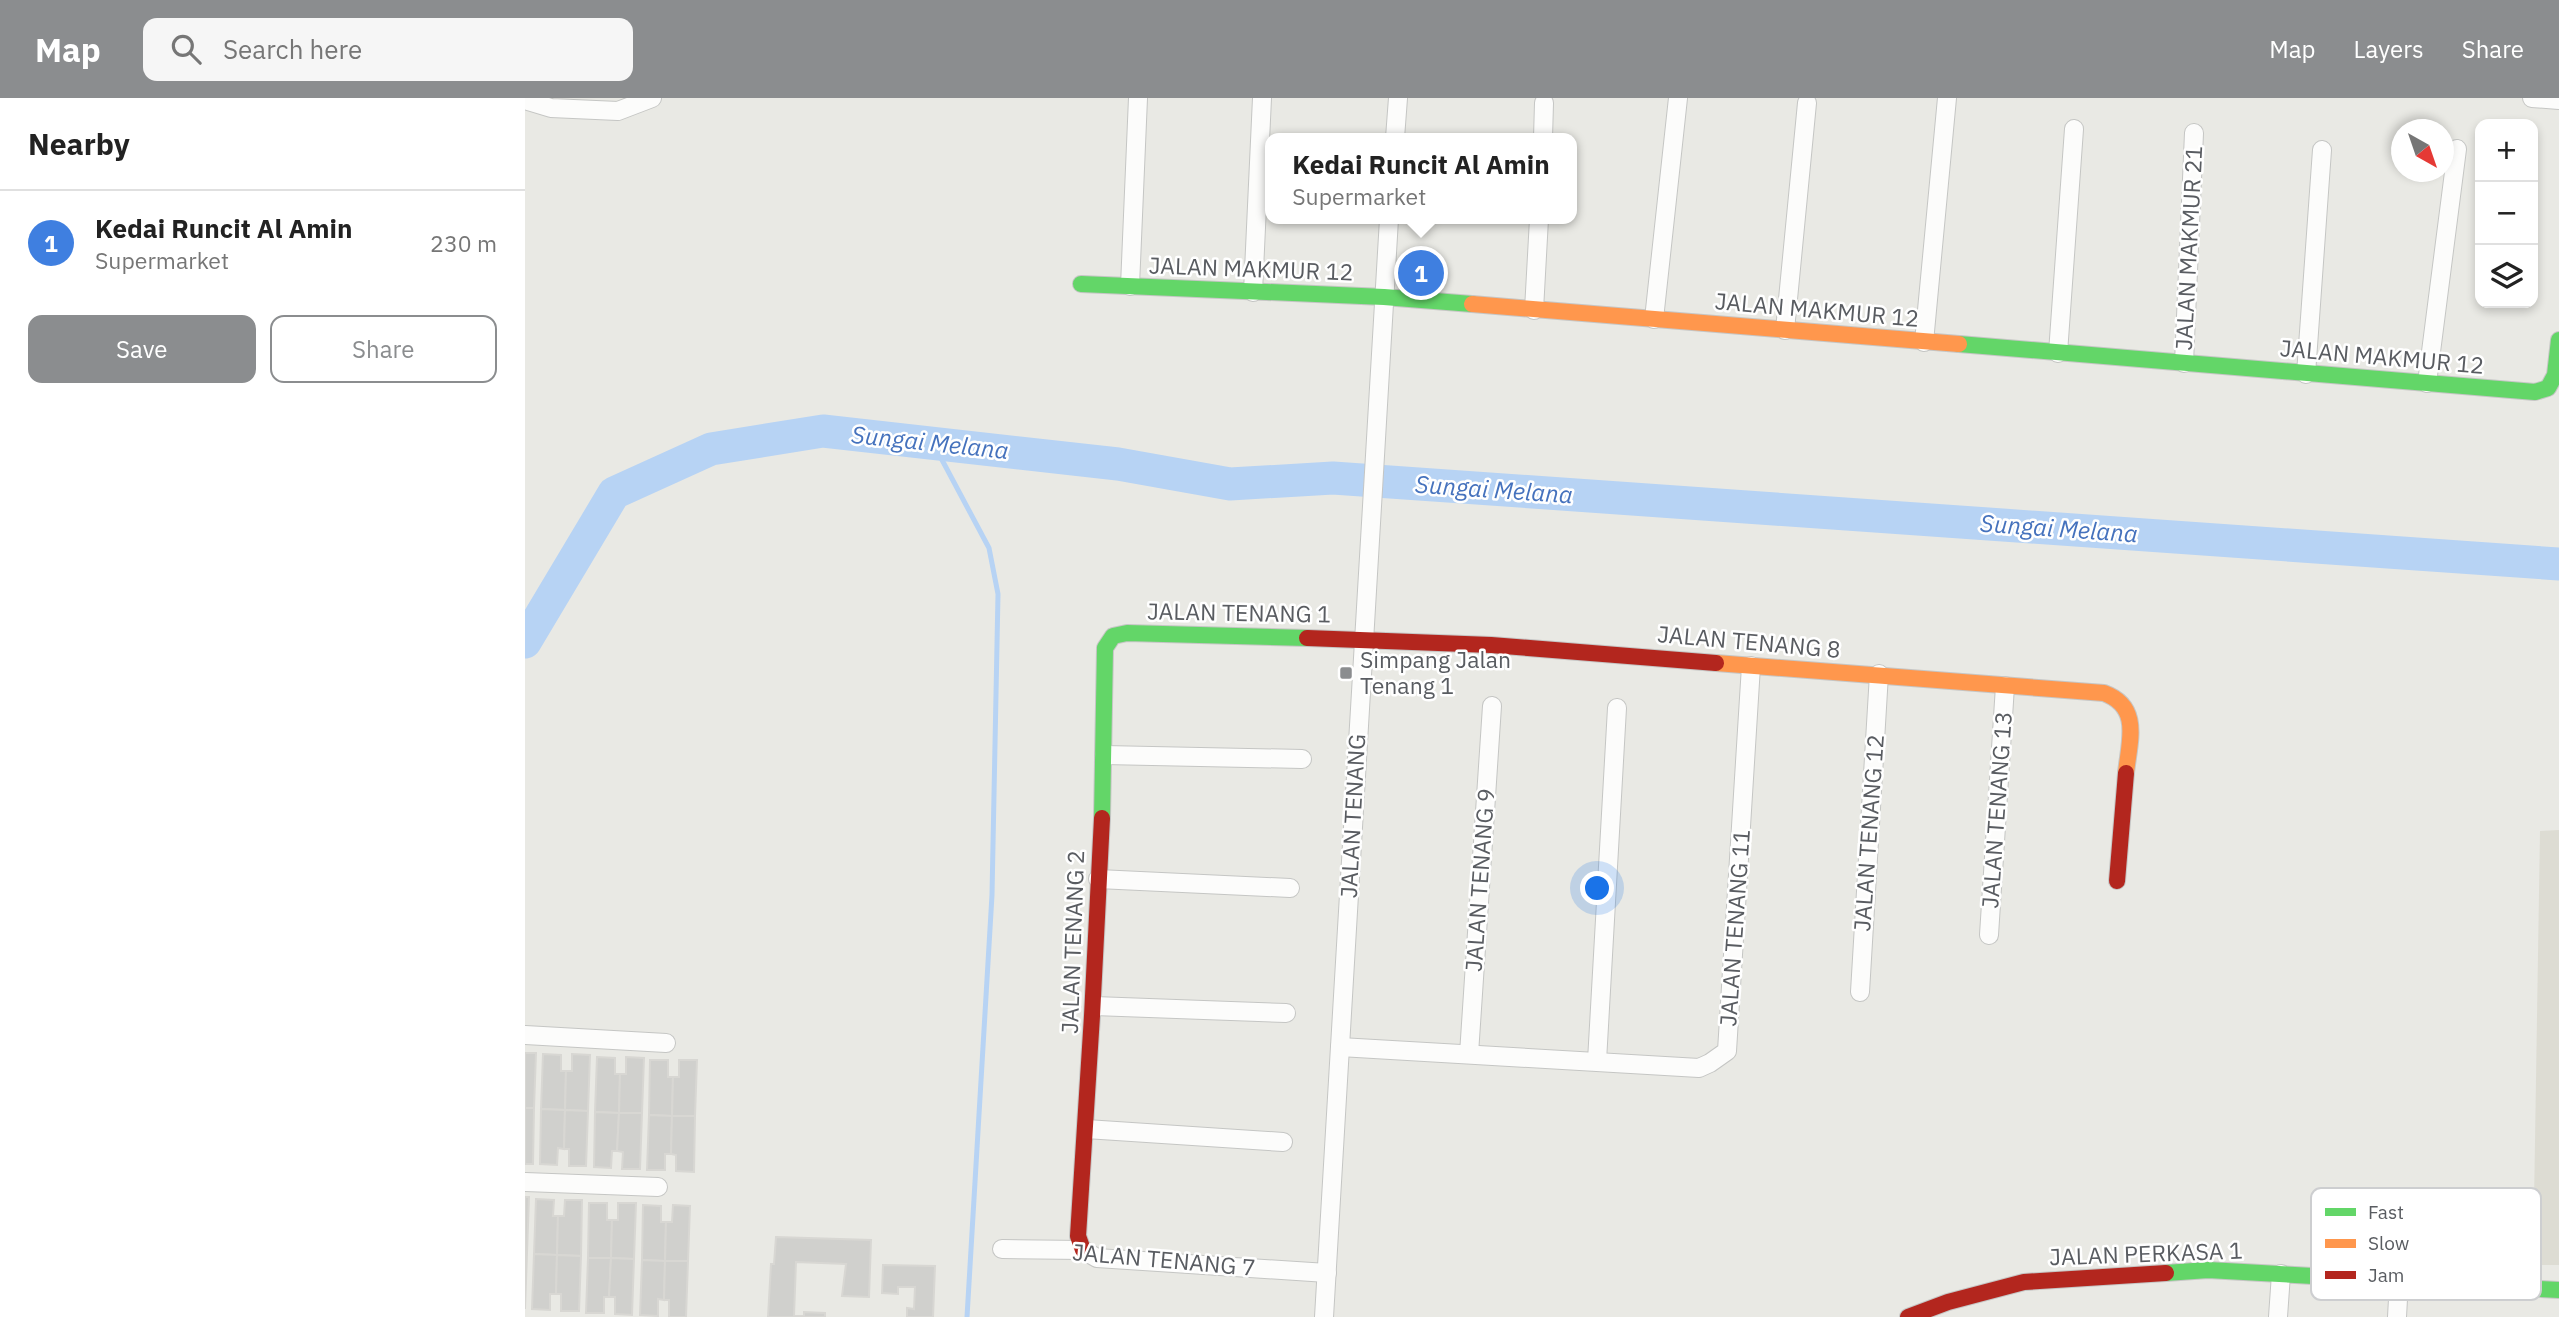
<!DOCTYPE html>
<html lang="en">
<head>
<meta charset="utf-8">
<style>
  body { margin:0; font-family:"IBM Plex Sans",sans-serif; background:#f6f6f6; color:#222 }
  .controls { position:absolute; right:21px; top:21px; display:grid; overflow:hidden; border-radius:14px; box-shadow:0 4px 10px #0003 }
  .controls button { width:63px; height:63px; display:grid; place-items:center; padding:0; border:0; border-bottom:2px solid #e0e0e0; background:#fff; color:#222; font:35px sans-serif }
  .compass { position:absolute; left:1866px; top:21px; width:63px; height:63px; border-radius:50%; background:#fff; box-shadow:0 4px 10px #0003; rotate:140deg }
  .you { position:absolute; left:1073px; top:791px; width:24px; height:24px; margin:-18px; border:5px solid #fff; border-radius:50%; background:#1a73e8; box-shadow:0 0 0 10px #1a73e833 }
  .badge { display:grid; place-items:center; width:46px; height:46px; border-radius:50%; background:#8b8d8f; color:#fff; font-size:23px; font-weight:700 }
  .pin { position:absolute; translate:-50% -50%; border:4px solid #fff; box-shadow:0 2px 7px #0006 }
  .popup { position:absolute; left:740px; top:35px; width:312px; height:91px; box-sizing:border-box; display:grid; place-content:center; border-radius:14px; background:#fff; filter:drop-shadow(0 2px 5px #0005); font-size:23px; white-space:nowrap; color:#767676 }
  .popup b { font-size:26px; color:#222 }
  .popup::after { content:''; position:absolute; left:50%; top:100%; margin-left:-14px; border:14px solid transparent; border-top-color:#fff }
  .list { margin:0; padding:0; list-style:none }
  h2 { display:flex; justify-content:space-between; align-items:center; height:91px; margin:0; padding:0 28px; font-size:30px }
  h2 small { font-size:23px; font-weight:400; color:#767676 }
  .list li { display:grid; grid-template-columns:46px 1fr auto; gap:21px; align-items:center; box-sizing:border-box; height:105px; padding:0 28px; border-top:2px solid #e0e0e0 }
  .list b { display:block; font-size:26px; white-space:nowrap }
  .list p { margin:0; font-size:23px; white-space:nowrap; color:#767676 }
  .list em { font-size:23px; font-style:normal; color:#767676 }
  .actions { display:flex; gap:14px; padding:21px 28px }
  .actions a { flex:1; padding:16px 0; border:2px solid #8b8d8f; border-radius:14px; text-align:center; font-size:24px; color:#8b8d8f }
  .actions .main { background:#8b8d8f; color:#fff }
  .icon { flex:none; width:38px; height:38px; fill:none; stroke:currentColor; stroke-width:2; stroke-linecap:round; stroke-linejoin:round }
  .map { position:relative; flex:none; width:2034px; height:1219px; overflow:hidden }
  header { display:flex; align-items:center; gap:42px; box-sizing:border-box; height:98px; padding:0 35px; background:#8b8d8f; color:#fff }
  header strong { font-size:33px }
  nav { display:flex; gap:38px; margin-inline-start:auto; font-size:24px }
  .search { width:490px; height:63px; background:#f6f6f6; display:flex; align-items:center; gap:18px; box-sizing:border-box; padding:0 24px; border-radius:14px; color:#767676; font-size:26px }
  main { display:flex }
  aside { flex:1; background:#fff }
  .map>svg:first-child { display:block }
  .education { fill:#dddcd3 }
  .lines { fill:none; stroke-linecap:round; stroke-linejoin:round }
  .stream { stroke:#b7d3f4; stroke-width:5 }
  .river { stroke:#b7d3f4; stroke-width:33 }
  .building { fill:#d0d0cd; stroke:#d8d7d3; stroke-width:2 }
  .street-casing { stroke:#c5c6c4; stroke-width:20 }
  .fast-casing { stroke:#c6c6c5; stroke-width:18 }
  .slow-casing { stroke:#c6c6c5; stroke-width:18 }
  .jam-casing { stroke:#c6c6c5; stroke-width:18 }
  .street { stroke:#fcfcfb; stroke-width:18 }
  .fast { stroke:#63d668; stroke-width:16 }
  .slow { stroke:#ff974d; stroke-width:16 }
  .jam { stroke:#b3261e; stroke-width:16 }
  .poi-dot { fill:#8b8d8f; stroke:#fff; stroke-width:2.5 }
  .labels { text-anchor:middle; stroke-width:5; stroke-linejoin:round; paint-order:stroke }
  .street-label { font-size:23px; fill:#595c61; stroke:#fff }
  .poi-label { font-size:23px; fill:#595c61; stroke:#fff; text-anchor:start }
  .water-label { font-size:24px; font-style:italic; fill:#4572bd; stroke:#fff }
  .key { fill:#fff; stroke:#cdced0; stroke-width:2 }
  .key-label { font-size:19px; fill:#595c61 }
</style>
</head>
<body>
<header>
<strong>Map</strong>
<div class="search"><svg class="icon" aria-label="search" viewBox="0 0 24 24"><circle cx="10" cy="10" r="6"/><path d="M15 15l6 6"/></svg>Search here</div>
<nav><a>Map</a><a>Layers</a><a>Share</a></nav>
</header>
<main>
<aside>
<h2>Nearby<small></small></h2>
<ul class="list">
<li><span class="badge" style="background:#3f7fe0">1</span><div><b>Kedai Runcit Al Amin</b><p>Supermarket</p></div><em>230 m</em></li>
</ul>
<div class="actions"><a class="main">Save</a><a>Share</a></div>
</aside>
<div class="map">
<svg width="2034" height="1219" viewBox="0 0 2034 1219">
  <rect width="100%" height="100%" fill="#e9e9e4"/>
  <path class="education" d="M2034,732V1167H2008L2015,733Z"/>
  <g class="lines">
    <path class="stream" d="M408,345L464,450L473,496L467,797L442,1219"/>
    <path class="river" d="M0,544L89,395L186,351L298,333L593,366L705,386L808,380L2034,466"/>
  </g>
  <g class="building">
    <path d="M0,955H11L9,1010H0Z"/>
    <path d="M18,956L36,957V973H41L40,1012L16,1011Z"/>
    <path d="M47,956L65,957L63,1013L40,1012L41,973H47Z"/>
    <path d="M72,959L90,960V976H95L94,1015L70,1014Z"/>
    <path d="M101,959L119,960L117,1015H94L95,976H101Z"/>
    <path d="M125,962H143V979H148L147,1018L124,1017Z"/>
    <path d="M154,962H172L170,1018H147L148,979H154Z"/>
    <path d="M0,1010H9L8,1066H0Z"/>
    <path d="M16,1011L40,1012L39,1051L33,1050L32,1067L15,1066Z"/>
    <path d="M40,1012L63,1013L61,1068H44V1051H39Z"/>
    <path d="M70,1014L94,1015L92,1053H87L86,1070L69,1069Z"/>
    <path d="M94,1015H117L115,1071H97L98,1054L92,1053Z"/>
    <path d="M124,1017L147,1018L146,1056H140V1072H122Z"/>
    <path d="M147,1018H170L169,1074L151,1073V1057L146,1056Z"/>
    <path d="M0,1099H4L2,1155H0Z"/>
    <path d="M11,1101L29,1102L28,1118H33L32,1157L9,1156Z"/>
    <path d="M40,1102H57L56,1158L32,1157L33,1118H39Z"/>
    <path d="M64,1105H82V1122H87L86,1160H63Z"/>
    <path d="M93,1105H111L109,1161L86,1160L87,1122H93Z"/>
    <path d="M118,1107L136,1108V1124H141L140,1163L117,1162Z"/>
    <path d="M148,1107L165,1108L163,1163H140L141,1124H147Z"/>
    <path d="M251,1139L346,1142L344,1199L317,1198L321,1166L271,1164L269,1218H279V1214L300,1215V1219H243L246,1166H249Z"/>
    <path d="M0,1155H2L0,1211Z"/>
    <path d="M9,1156L32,1157L31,1196H25V1212L7,1211Z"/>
    <path d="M32,1157L56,1158L54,1213H36V1196H31Z"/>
    <path d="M63,1160H86L84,1199H79V1215H61Z"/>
    <path d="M86,1160L109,1161L107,1217L90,1216V1199H84Z"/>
    <path d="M117,1162L140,1163L139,1202L133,1201V1218L115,1217Z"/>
    <path d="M140,1163H163L161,1219H144V1202H139Z"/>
    <path d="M358,1167L410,1168L408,1219H382V1210L389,1211L390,1189H373V1196L357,1195Z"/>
  </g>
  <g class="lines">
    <g class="street-casing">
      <g id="street">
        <path d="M2007,0L2034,2"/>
        <path d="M0,2L26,10L93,13L127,0"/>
        <path d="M870,40L873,0"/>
        <path d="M1018,40L1019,5"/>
        <path d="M605,188L613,0"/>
        <path d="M728,194L737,0"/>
        <path d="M1009,212L1014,121"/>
        <path d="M1129,221L1153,0"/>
        <path d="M1260,232L1282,5"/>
        <path d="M1399,244L1422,0"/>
        <path d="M1533,255L1549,31"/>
        <path d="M1659,265L1669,35"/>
        <path d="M1781,276L1797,52"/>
        <path d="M1902,285L1932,51"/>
        <path d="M579,657L777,661"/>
        <path d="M573,781L765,790"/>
        <path d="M1464,837L1480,588"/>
        <path d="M1335,894L1354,576"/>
        <path d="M569,908L761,915"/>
        <path d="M0,937L141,945"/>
        <path d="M815,949L1174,970L1185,965L1202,953L1226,568"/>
        <path d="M944,956L967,608"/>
        <path d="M1072,963L1092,610"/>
        <path d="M561,1031L758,1044"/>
        <path d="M0,1084L133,1089"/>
        <path d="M477,1151L558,1152L572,1160L802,1175"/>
        <path d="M799,1219L864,121"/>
        <path d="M1753,1219L1756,1176"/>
        <path d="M1872,1219L1874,1183"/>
      </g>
    </g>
    <g class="fast-casing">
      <g id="fast">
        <path d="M556,186L859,199L947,206"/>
        <path d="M1434,246L2010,294L2023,290L2030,277L2034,242"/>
        <path d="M577,720L580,550L588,538L602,535L782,540"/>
        <path d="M1641,1175L1683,1172L2034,1192"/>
      </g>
    </g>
    <g class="slow-casing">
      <g id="slow">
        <path d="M947,206L1434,246"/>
        <path d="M1191,565L1579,595C1617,609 1604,644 1601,675"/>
      </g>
    </g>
    <g class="jam-casing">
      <g id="jam">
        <path d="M782,540L966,547L1191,565"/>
        <path d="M1592,783L1601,675"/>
        <path d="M558,1152L553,1138L567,918L577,720"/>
        <path d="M1383,1219L1423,1204L1499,1184L1641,1175"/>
      </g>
    </g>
    <use href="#street" class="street"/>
    <use href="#fast" class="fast"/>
    <use href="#slow" class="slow"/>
    <use href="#jam" class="jam"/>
  </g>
  <rect class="poi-dot" x="814" y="568" width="14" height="14" rx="3.5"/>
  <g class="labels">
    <g class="street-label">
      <text transform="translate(1664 150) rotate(-87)" y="8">JALAN MAKMUR 21</text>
      <text transform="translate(726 171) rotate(2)" y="8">JALAN MAKMUR 12</text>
      <text transform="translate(1292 212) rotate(5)" y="8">JALAN MAKMUR 12</text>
      <text transform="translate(1857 259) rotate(5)" y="8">JALAN MAKMUR 12</text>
      <text transform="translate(714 515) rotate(1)" y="8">JALAN TENANG 1</text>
      <text transform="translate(1224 544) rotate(5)" y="8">JALAN TENANG 8</text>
      <text transform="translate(1472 712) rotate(-86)" y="8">JALAN TENANG 13</text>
      <text transform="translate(828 718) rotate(-87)" y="8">JALAN TENANG</text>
      <text transform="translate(1344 735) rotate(-86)" y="8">JALAN TENANG 12</text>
      <text transform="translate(955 782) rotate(-86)" y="8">JALAN TENANG 9</text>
      <text transform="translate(1210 830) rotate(-86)" y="8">JALAN TENANG 11</text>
      <text transform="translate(548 844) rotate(-88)" y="8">JALAN TENANG 2</text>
      <text transform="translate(1621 1156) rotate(-2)" y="8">JALAN PERKASA 1</text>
      <text transform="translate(639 1162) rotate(5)" y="8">JALAN TENANG 7</text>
    </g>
    <g class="poi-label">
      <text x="835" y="570">Simpang Jalan<tspan x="835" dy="26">Tenang 1</tspan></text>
    </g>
    <g class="water-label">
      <text transform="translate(405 345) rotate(6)" y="8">Sungai Melana</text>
      <text transform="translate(969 392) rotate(4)" y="8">Sungai Melana</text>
      <text transform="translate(1534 431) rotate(4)" y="8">Sungai Melana</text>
    </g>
  </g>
  <rect x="1786" y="1090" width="230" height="112" rx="10" class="key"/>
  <rect x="1800" y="1110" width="31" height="8" fill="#63d668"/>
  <rect x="1800" y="1141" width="31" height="9" fill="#ff974d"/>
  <rect x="1800" y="1173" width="31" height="8" fill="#b3261e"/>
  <g class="key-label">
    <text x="1843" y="1121">Fast</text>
    <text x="1843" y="1152">Slow</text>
    <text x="1843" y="1184">Jam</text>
  </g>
</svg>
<div class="controls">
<button>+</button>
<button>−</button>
<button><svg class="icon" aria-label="layers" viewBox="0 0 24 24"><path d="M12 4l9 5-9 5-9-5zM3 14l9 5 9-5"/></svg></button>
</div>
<svg class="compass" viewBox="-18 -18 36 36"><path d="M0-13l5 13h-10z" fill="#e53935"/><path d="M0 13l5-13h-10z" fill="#767676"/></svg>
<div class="you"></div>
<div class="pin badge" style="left:896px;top:175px;background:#3f7fe0">1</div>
<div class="popup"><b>Kedai Runcit Al Amin</b>Supermarket</div>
</div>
</main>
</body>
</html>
